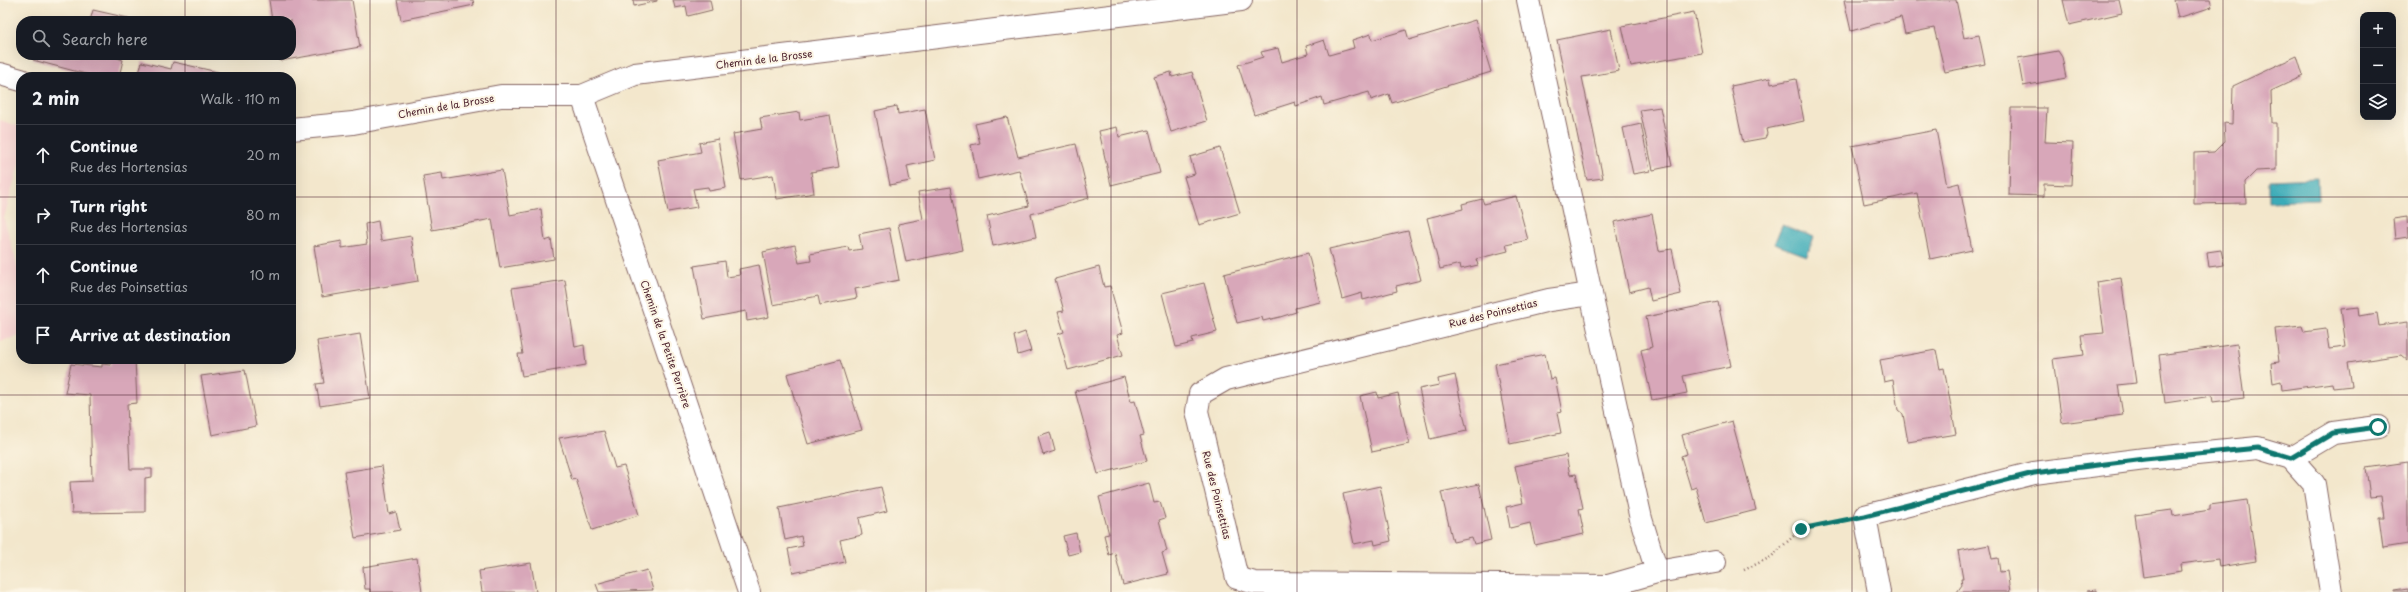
<!DOCTYPE html>
<html lang="en">
<head>
<meta charset="utf-8">
<style>
  body { margin:0; font-family:"Playpen Sans",sans-serif; background:#242831; color:#f1f3f6 }
  .controls { position:absolute; right:12px; top:12px; display:grid; overflow:hidden; border-radius:8px; box-shadow:0 4px 16px #0002 }
  .controls button { width:36px; height:36px; display:grid; place-items:center; padding:0; border:0; border-bottom:1px solid #363941; background:#171b24; color:#f1f3f6; font:20px sans-serif }
  .stop { position:absolute; width:12px; height:12px; margin:-9px; border:3px solid #0f766e; border-radius:50%; background:#fff }
  .stop.end { background:#0f766e; border-color:#fff; box-shadow:0 1px 4px #0008 }
  .list { margin:0; padding:0; list-style:none }
  h2 { display:flex; justify-content:space-between; align-items:center; height:52px; margin:0; padding:0 16px; font-size:17px }
  h2 small { font-size:13px; font-weight:400; color:#9ea1a6 }
  .list li { display:grid; grid-template-columns:26px 1fr auto; gap:12px; align-items:center; box-sizing:border-box; height:60px; padding:0 16px; border-top:1px solid #363941 }
  .list b { display:block; font-size:15px; white-space:nowrap }
  .list p { margin:0; font-size:13px; white-space:nowrap; color:#9ea1a6 }
  .list em { font-size:13px; font-style:normal; color:#9ea1a6 }
  .icon { flex:none; width:22px; height:22px; fill:none; stroke:currentColor; stroke-width:2; stroke-linecap:round; stroke-linejoin:round }
  .map { position:relative; flex:none; width:2408px; height:592px; overflow:hidden }
  .search { position:absolute; background:#171b24; box-shadow:0 4px 16px #0002; left:16px; top:16px; width:280px; height:44px; display:flex; align-items:center; gap:10px; box-sizing:border-box; padding:0 14px; border-radius:16px; color:#9ea1a6; font-size:15px }
  .panel { position:absolute; background:#171b24; box-shadow:0 4px 16px #0002; left:16px; top:72px; width:280px; height:292px; border-radius:16px }
  .map>svg:first-child { display:block }
  .built { fill:#f7cfd0 }
  .water { fill:#3babb8; stroke:#426572 }
  .building { fill:#d8a7b9 }
  .lines { fill:none; stroke-linecap:round; stroke-linejoin:round }
  .minor-casing { stroke:#856563; stroke-width:24 }
  .path { stroke:#856563; stroke-width:2.5; stroke-dasharray:1 3; stroke-linecap:butt }
  .minor { stroke:#fff; stroke-width:22 }
  .route { stroke:#0f766e; stroke-width:5 }
  .grid { fill:none; stroke:#4a1f2b; stroke-width:1; stroke-opacity:0.55 }
  .labels { text-anchor:middle; stroke-width:4; stroke-linejoin:round; paint-order:stroke }
  .street-label { font-size:10px; fill:#4a1f2b; stroke:#fcf5e5 }
</style>
</head>
<body>
<div class="map">
<svg width="2408" height="592" viewBox="0 0 2408 592">
  <rect width="100%" height="100%" fill="#fcf5e5"/>
  <filter id="ink" filterUnits="userSpaceOnUse"><feTurbulence type="fractalNoise" baseFrequency=".025" numOctaves="2"/><feDisplacementMap in="SourceGraphic" scale="8" xChannelSelector="R" yChannelSelector="G"/><feConvolveMatrix kernelMatrix="1 2 1 2 8 2 1 2 1" color-interpolation-filters="sRGB"/></filter>
  <filter id="wash" filterUnits="userSpaceOnUse"><feTurbulence type="fractalNoise" baseFrequency=".012" numOctaves="4" result="noise"/><feDisplacementMap in="SourceGraphic" scale="16" xChannelSelector="R" yChannelSelector="G"/><feGaussianBlur stdDeviation="0.9" result="paint"/><feColorMatrix in="noise" values="0 0 0 0 0 0 0 0 0 0 0 0 0 0 0 0 0 1.4 0 .05"/><feComposite in="paint" operator="in"/></filter>
  <g filter="url(#wash)">
    <rect width="100%" height="100%" fill="#f3e7cc"/>
    <path class="built" d="M0,120L21,127V157L4,218L21,279V336L0,341Z"/>
    <g class="water">
      <path d="M2318,178L2319,200L2269,202V180Z"/>
      <path d="M1782,225L1814,237L1807,256L1774,244Z"/>
    </g>
    <g id="blocks">
      <g class="building">
        <path d="M269,0H352L360,47L280,61L279,55H291V21H272Z"/>
        <path d="M397,0H473L474,5L401,20Z"/>
        <path d="M633,0H657V1L634,6Z"/>
        <path d="M673,0H710L712,10L688,16L686,6L675,8Z"/>
        <path d="M1844,0H1956L1964,38L1979,35L1985,64L1945,72L1934,28L1905,34L1901,17L1851,31Z"/>
        <path d="M2063,0H2119L2122,13L2069,25Z"/>
        <path d="M2174,0H2210L2212,7L2178,18Z"/>
        <path d="M93,10L128,18L127,21H90Z"/>
        <path d="M1694,12L1702,53L1631,66L1622,26Z"/>
        <path d="M1475,20L1491,72L1392,103L1389,94L1371,100L1369,92L1324,105L1322,97L1296,106L1295,102L1254,115L1238,65L1263,57L1261,52L1278,48L1282,62L1308,54L1306,46L1324,40L1329,55L1354,48L1352,40L1371,34L1372,40L1406,30L1409,40Z"/>
        <path d="M1611,29L1619,71L1582,77L1603,178L1587,180L1557,40Z"/>
        <path d="M2058,51L2062,57L2066,78L2023,86L2018,58Z"/>
        <path d="M35,55H118L117,58L123,60L119,77H97L33,60Z"/>
        <path d="M2297,56L2303,76L2271,91L2272,123H2276V170L2256,171L2245,182L2246,203L2194,204V153L2214,152L2225,141L2224,123L2232,124L2233,86Z"/>
        <path d="M142,62L171,69L173,62L218,72L216,77H138Z"/>
        <path d="M1171,72L1172,77L1192,72L1207,121L1171,132L1154,77Z"/>
        <path d="M1770,78L1771,84L1796,79L1804,121L1766,129L1767,134L1765,138L1743,142L1731,86Z"/>
        <path d="M897,106L898,114L925,109L935,160L907,166L910,181L890,185L875,111Z"/>
        <path d="M1660,107L1672,166L1653,170L1640,110Z"/>
        <path d="M2011,108H2047L2045,142L2073,143L2071,185L2044,184V196L2009,195Z"/>
        <path d="M799,112L800,120L830,115L839,167L811,172L814,193L777,199L773,175L741,180L733,134L762,129L760,118Z"/>
        <path d="M1007,117L1018,157L1076,144L1089,198L1031,214L1036,237L993,246L987,216L1029,206L1019,170L978,179L971,145L980,143L975,124Z"/>
        <path d="M1641,124L1650,171L1633,174L1623,128Z"/>
        <path d="M1117,127L1119,137L1149,130L1160,173L1111,185L1099,131Z"/>
        <path d="M1936,130L1947,186L1959,183L1972,250L1930,259L1917,193L1864,204L1852,146Z"/>
        <path d="M718,139L726,188L709,191L708,187L693,189L697,207L668,212L658,160L701,152L699,143Z"/>
        <path d="M1220,148L1240,213L1199,225L1184,177L1195,174L1190,157Z"/>
        <path d="M502,170L510,215L541,209L545,241L551,239L554,259L500,268L492,219L432,230L423,176L442,173L443,180Z"/>
        <path d="M951,187L963,250L906,262L898,224L923,219L918,192Z"/>
        <path d="M1516,196L1528,240L1506,245L1508,251L1476,259L1478,265L1461,269L1460,264L1440,269L1427,218L1463,209L1462,204L1482,199L1484,204Z"/>
        <path d="M1652,214L1659,251L1672,249L1681,294L1651,301L1648,287L1629,292L1614,222Z"/>
        <path d="M2407,217L2408,237L2395,239L2393,219Z"/>
        <path d="M378,221L381,241L411,236L418,281L322,297L314,246L342,241V248L367,244L365,224Z"/>
        <path d="M889,228L899,280L855,289L857,298L820,305L818,296L773,305L763,252L795,245L799,263L811,261L810,254L848,247L849,251L862,249L859,234Z"/>
        <path d="M1408,231L1421,280L1396,286L1397,291L1363,300L1362,293L1342,299L1329,249Z"/>
        <path d="M2221,250L2224,265L2209,267L2207,252Z"/>
        <path d="M1308,253L1320,302L1295,308L1296,312L1280,317L1263,321L1262,317L1237,323L1224,274Z"/>
        <path d="M725,261L727,277L740,275L739,269L759,265L769,317L747,321L746,311L704,319L694,266Z"/>
        <path d="M1099,267L1104,287L1110,286L1123,333L1117,335L1123,355L1068,370L1058,334L1064,332L1058,312L1064,311L1055,279Z"/>
        <path d="M2121,278L2136,383L2118,385L2123,415L2062,423L2053,359L2084,355L2081,335L2104,333L2097,282Z"/>
        <path d="M565,280L575,347L584,345L586,365L522,376L518,354H523L512,288Z"/>
        <path d="M1204,283L1217,332L1192,338L1193,343L1176,347L1162,293Z"/>
        <path d="M1718,302L1731,366L1683,376L1687,393L1652,400L1641,350L1652,347L1646,317Z"/>
        <path d="M2359,307L2360,316L2377,313L2379,326L2408,322V361L2401,355L2348,363L2352,386L2333,388L2332,383L2282,390L2281,381L2273,383L2271,363L2279,362L2275,329L2302,326L2304,332L2326,329L2329,349L2346,347L2341,309Z"/>
        <path d="M1025,332L1031,351L1018,355L1014,336Z"/>
        <path d="M360,334L370,398L320,406L316,384L324,383L317,341Z"/>
        <path d="M2237,344L2244,398L2213,402L2212,396L2165,403L2159,355Z"/>
        <path d="M1936,350L1940,369L1944,368L1956,434L1908,442L1903,414L1898,410L1893,380L1884,382L1880,360Z"/>
        <path d="M1545,354L1550,379L1555,378L1562,412L1557,413L1561,433L1510,444L1495,364Z"/>
        <path d="M111,359H135L137,403L127,404L130,469H152V477L145,478V512L72,513L70,482L92,481L90,395L65,393L71,364L102,367V364L111,365Z"/>
        <path d="M840,360L862,430L808,444L787,374Z"/>
        <path d="M245,370L256,426L212,435L201,376Z"/>
        <path d="M1455,375L1467,431L1430,439L1419,389L1439,385L1438,379Z"/>
        <path d="M1124,377L1131,402L1135,401L1144,435L1140,436L1147,461L1098,474L1075,391Z"/>
        <path d="M1377,392L1378,398L1398,393L1409,444L1372,452L1360,396Z"/>
        <path d="M1732,421L1756,510L1706,523L1696,487L1691,489L1681,456L1687,454L1682,435Z"/>
        <path d="M604,431L615,468L624,466L639,515L592,530L576,479L572,480L559,438Z"/>
        <path d="M1050,432L1055,451L1043,455L1038,436Z"/>
        <path d="M1566,455L1570,475L1576,474L1583,508L1579,509L1584,534L1535,545L1530,523L1510,528L1506,507L1523,503L1515,466Z"/>
        <path d="M2408,462V544L2383,548L2379,518H2384L2381,496L2370,497L2366,468Z"/>
        <path d="M382,466L389,514L396,512L400,530L355,538L344,472Z"/>
        <path d="M1149,483L1154,503L1160,502L1165,518L1159,520L1167,551L1162,553L1168,574L1123,585L1115,553L1109,555L1104,535L1109,534L1099,497Z"/>
        <path d="M1479,484L1491,540L1474,544L1472,538L1453,542L1441,492Z"/>
        <path d="M1380,486L1391,541L1375,545L1374,540L1354,544L1343,494Z"/>
        <path d="M881,487L887,511L859,518L862,535L840,540L845,562L793,573L788,549L803,546L801,536L785,540L779,508Z"/>
        <path d="M2247,500L2256,561L2219,567L2218,559L2180,564L2181,571L2144,577L2135,515L2172,510L2173,516L2210,510V505Z"/>
        <path d="M1076,533L1080,552L1068,555L1063,536Z"/>
        <path d="M1989,545L1992,559L1998,558L2000,572L2007,571L2010,592H1957L1962,585L1961,579H1963L1958,551Z"/>
        <path d="M417,558L422,592H370V589H365L363,567Z"/>
        <path d="M531,563L536,592H482L479,571Z"/>
        <path d="M647,570L653,590L599,592L596,584Z"/>
        <path d="M2408,589V592H2394V591Z"/>
        <path d="M2097,590V592H2087V591Z"/>
      </g>
    </g>
  </g>
  <g filter="url(#ink)">
    <use href="#blocks" fill-opacity="0" stroke="#856563" stroke-width="1"/>
    <g class="lines">
      <g class="minor-casing">
        <g id="minor">
          <path d="M1528,0L1591,294L1549,300L1226,379L1200,394L1197,411L1237,578L1255,583L1608,586L1657,572L1715,562"/>
          <path d="M0,74L21,80"/>
          <path d="M582,96L749,592"/>
          <path d="M291,129L353,123L501,96H582L635,74L1241,0"/>
          <path d="M1591,294L1641,519L1657,572"/>
          <path d="M2291,458L2333,433L2378,427"/>
          <path d="M1879,592L1865,516L2034,473L2145,459L2258,448L2291,458L2314,484L2331,592"/>
        </g>
      </g>
      <path class="path" d="M1744,570L1771,557L1801,529L1835,522"/>
      <use href="#minor" class="minor"/>
    </g>
  </g>
  <g class="lines" filter="url(#ink)">
    <path class="route" d="M1801,529L1865,516L2034,473L2145,459L2258,448L2291,458L2333,433L2378,427"/>
  </g>
  <path class="grid" d="M185,0V21M370,0V592M556,0V592M741,0V592M926,0V592M1111,0V592M1297,0V592M1482,0V592M1667,0V592M1852,0V592M2038,0V592M2223,0V592M185,55V77M0,197H21M291,197H2408M185,359V592M0,395H2408"/>
  <g class="labels">
    <g class="street-label">
      <text transform="translate(764 59) rotate(-7)" y="4">Chemin de la Brosse</text>
      <text transform="translate(446 106) rotate(-10)" y="4">Chemin de la Brosse</text>
      <text transform="translate(1493 313) rotate(-14)" y="4">Rue des Poinsettias</text>
      <text transform="translate(666 344) rotate(71)" y="4">Chemin de la Petite Perrière</text>
      <text transform="translate(1217 495) rotate(76)" y="4">Rue des Poinsettias</text>
    </g>
  </g>
</svg>
<div class="controls">
<button>+</button>
<button>−</button>
<button><svg class="icon" aria-label="layers" viewBox="0 0 24 24"><path d="M12 4l9 5-9 5-9-5zM3 14l9 5 9-5"/></svg></button>
</div>
<div class="stop" style="left:2378px;top:427px"></div>
<div class="stop end" style="left:1801px;top:529px"></div>
<div class="search"><svg class="icon" aria-label="search" viewBox="0 0 24 24"><circle cx="10" cy="10" r="6"/><path d="M15 15l6 6"/></svg>Search here</div>
<section class="panel">
<h2>2 min<small>Walk · 110 m</small></h2>
<ul class="list">
<li><svg class="icon" aria-label="ahead" viewBox="0 0 24 24"><path d="M12 20V5M6 11l6-6 6 6"/></svg><div><b>Continue</b><p>Rue des Hortensias</p></div><em>20 m</em></li>
<li><svg class="icon" aria-label="right" viewBox="0 0 24 24"><path d="M7 20v-9h11M14 6l5 5-5 5"/></svg><div><b>Turn right</b><p>Rue des Hortensias</p></div><em>80 m</em></li>
<li><svg class="icon" aria-label="ahead" viewBox="0 0 24 24"><path d="M12 20V5M6 11l6-6 6 6"/></svg><div><b>Continue</b><p>Rue des Poinsettias</p></div><em>10 m</em></li>
<li><svg class="icon" aria-label="arrive" viewBox="0 0 24 24"><path d="M6 21V4h12l-3 4 3 4H6"/></svg><div><b>Arrive at destination</b></div></li>
</ul>
</section>
</div>
</body>
</html>
